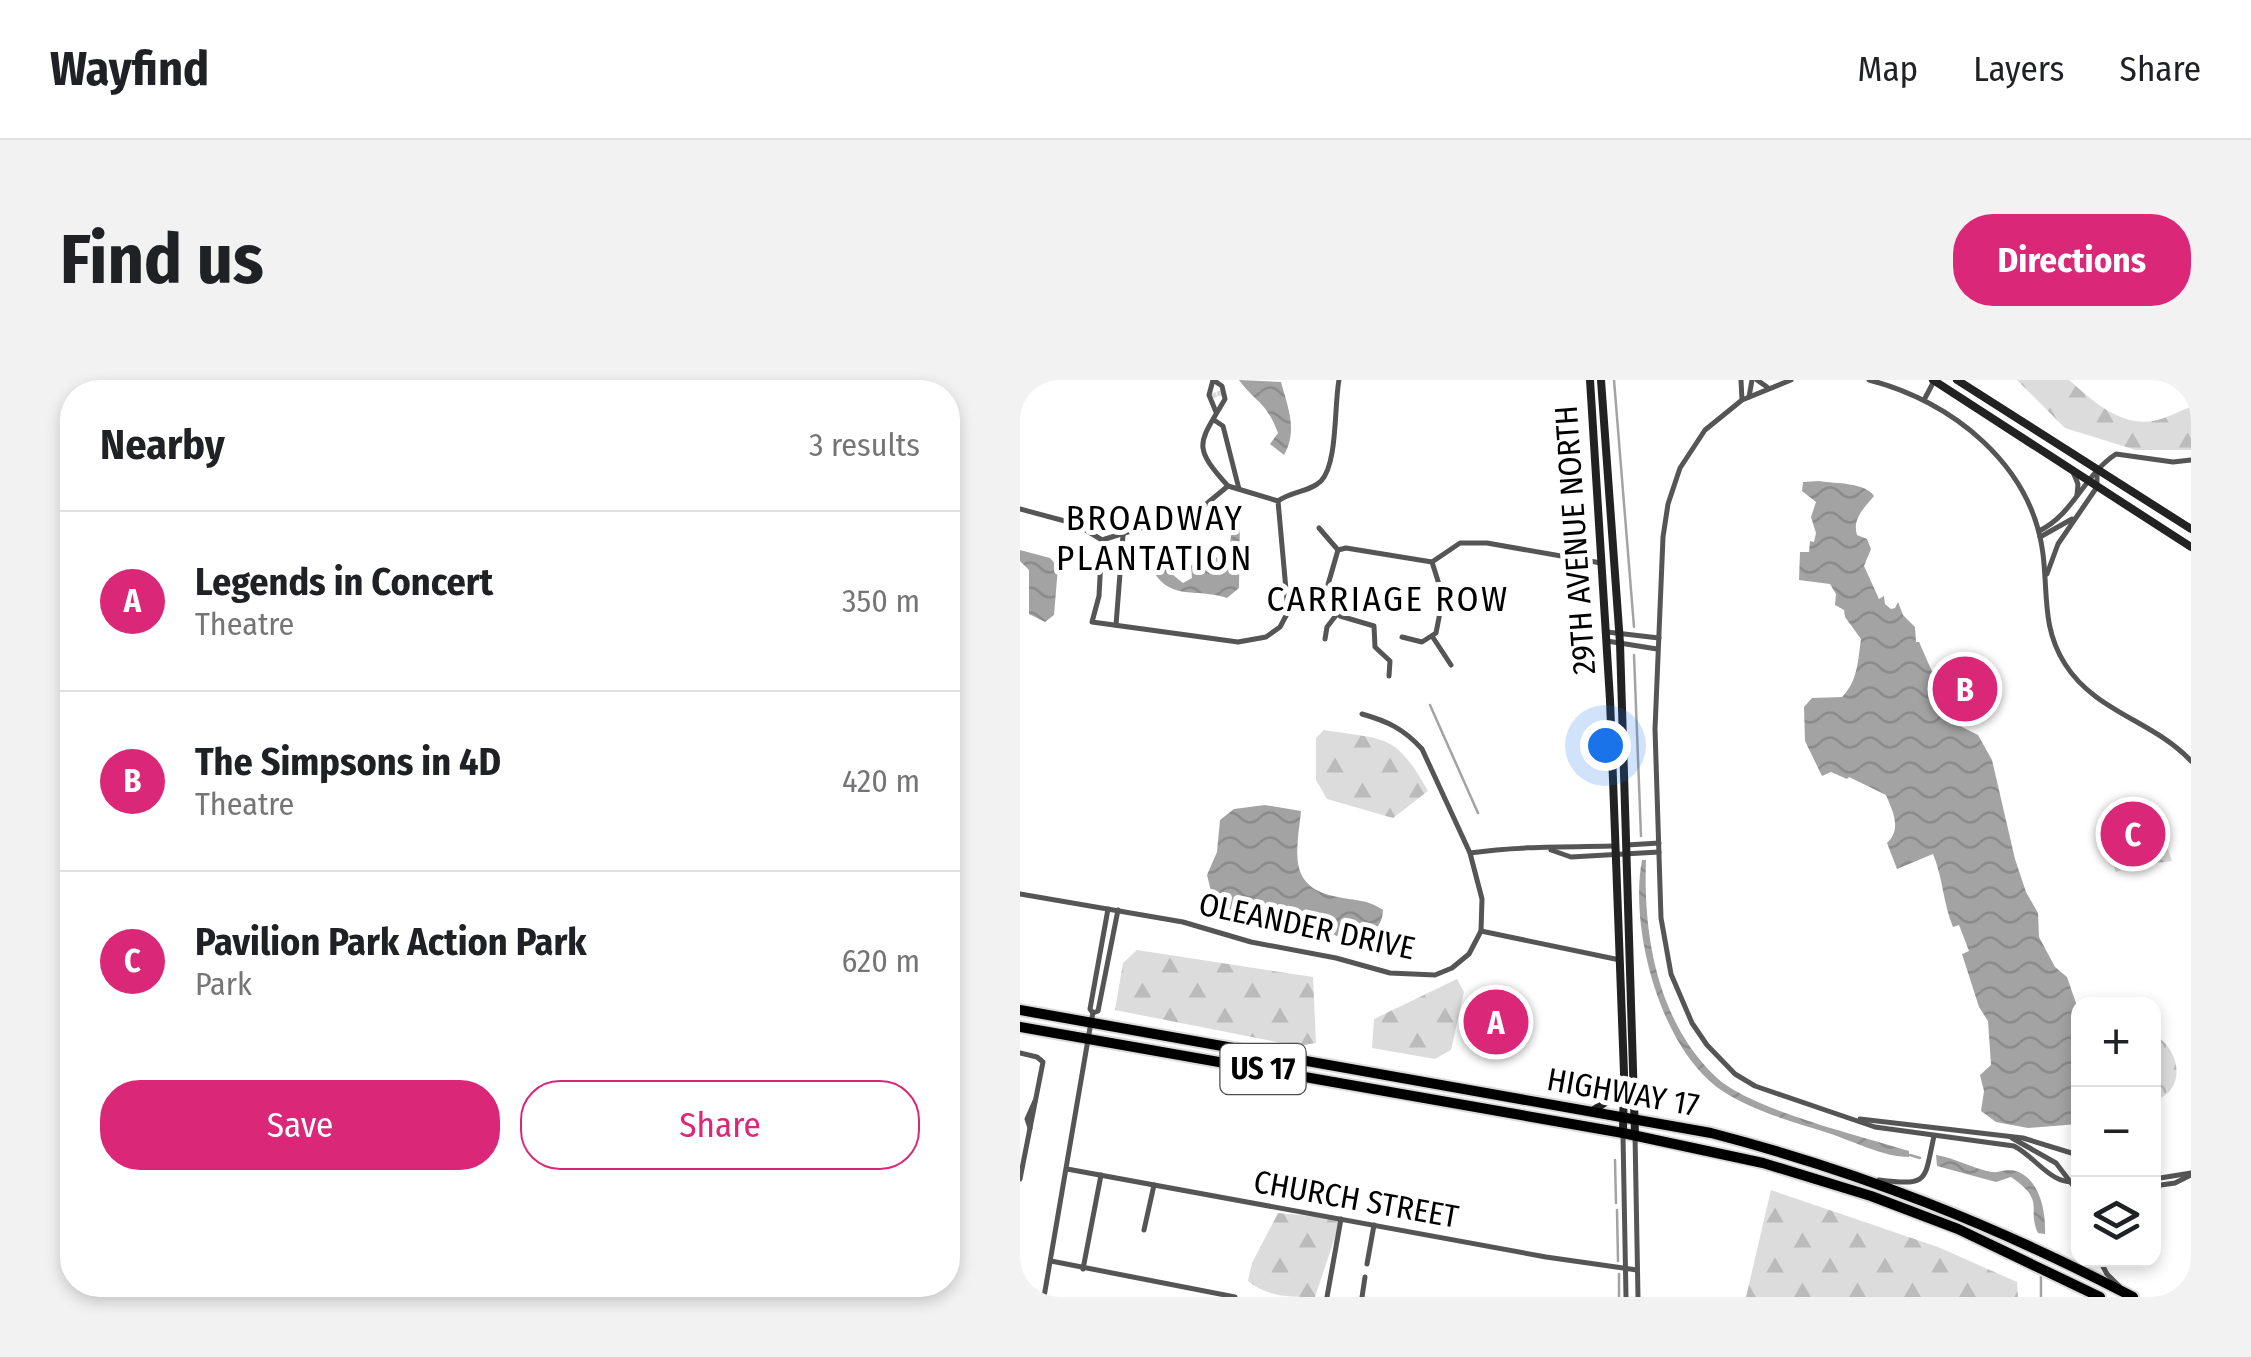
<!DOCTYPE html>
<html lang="en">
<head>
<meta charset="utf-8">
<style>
  body { margin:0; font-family:"Fira Sans Condensed",sans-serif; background:#f2f2f2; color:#202124 }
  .controls { position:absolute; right:30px; bottom:30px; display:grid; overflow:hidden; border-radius:20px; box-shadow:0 5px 15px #0003 }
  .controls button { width:90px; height:90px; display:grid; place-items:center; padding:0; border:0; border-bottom:2px solid #e0e0e0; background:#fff; color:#202124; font:50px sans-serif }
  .you { position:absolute; left:585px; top:365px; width:35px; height:35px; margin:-25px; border:8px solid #fff; border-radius:50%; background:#1a73e8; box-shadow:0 0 0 15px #1a73e833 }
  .badge { display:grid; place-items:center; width:65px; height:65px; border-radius:50%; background:#db2777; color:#fff; font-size:32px; font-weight:700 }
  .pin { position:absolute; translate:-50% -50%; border:5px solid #fff; box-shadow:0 2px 10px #0006 }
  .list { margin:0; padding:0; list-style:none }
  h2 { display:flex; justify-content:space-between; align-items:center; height:130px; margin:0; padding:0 40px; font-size:42px }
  h2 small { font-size:32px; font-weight:400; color:#757577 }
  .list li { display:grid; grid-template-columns:65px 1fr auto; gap:30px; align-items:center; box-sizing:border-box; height:180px; padding:0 40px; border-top:2px solid #e0e0e0 }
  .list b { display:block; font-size:38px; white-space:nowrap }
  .list p { margin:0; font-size:32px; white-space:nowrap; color:#757577 }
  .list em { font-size:32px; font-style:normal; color:#757577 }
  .actions { display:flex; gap:20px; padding:30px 40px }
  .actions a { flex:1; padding:22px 0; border:2px solid #db2777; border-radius:40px; text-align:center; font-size:35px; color:#db2777 }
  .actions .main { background:#db2777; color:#fff }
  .icon { flex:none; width:55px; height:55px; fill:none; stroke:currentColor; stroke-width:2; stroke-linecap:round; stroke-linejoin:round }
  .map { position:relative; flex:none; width:1171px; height:917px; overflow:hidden; border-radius:40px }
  header { display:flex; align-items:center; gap:60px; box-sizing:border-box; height:140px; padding:0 50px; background:#fff; border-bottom:2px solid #e0e0e0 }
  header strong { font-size:48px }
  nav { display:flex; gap:55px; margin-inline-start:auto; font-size:35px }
  .intro { display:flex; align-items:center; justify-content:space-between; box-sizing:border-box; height:240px; padding:0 60px }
  h1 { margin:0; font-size:70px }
  .button { padding:25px 45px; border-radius:40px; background:#db2777; color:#fff; font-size:35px; font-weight:700 }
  main { display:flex; gap:60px; padding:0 60px }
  aside { flex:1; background:#fff; border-radius:40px; box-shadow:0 5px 15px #0003 }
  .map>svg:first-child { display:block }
  .forest { fill:url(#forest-firs) }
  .park { fill:url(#park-crowns) }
  .water { fill:url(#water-waves) }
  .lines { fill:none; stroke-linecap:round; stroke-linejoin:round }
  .stream { stroke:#a3a3a3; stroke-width:2.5 }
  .street-tunnel { stroke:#d9d9d9; stroke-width:5; stroke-dasharray:5 2.5; stroke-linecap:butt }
  .highway-casing { stroke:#dbdbdb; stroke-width:14 }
  .street { stroke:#555; stroke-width:5 }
  .secondary { stroke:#222; stroke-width:8 }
  .highway { stroke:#000; stroke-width:10 }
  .labels { text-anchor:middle; stroke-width:10; stroke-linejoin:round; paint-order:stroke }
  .shield { fill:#fff; stroke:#4c4c4c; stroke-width:2.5 }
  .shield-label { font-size:30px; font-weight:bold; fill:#000 }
  .street-label { font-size:32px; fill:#000; stroke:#fff }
  .neighbourhood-label { font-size:35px; letter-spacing:2.5px; fill:#000; stroke:#fff }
</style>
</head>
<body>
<header>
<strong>Wayfind</strong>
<nav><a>Map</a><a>Layers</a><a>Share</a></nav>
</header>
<div class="intro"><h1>Find us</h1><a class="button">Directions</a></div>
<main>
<aside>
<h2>Nearby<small>3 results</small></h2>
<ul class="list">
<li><span class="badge">A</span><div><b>Legends in Concert</b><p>Theatre</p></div><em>350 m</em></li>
<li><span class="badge">B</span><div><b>The Simpsons in 4D</b><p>Theatre</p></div><em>420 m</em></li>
<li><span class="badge">C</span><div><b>Pavilion Park Action Park</b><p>Park</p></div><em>620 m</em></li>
</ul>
<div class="actions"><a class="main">Save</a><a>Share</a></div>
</aside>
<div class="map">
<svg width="1171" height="917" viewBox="0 0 1171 917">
  <defs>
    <pattern id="forest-firs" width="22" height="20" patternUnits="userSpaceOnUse" patternTransform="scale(2.5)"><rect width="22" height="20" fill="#dcdcdc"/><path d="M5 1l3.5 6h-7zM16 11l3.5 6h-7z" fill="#bbb"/></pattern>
    <pattern id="park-crowns" width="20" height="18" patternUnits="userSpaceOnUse" patternTransform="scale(2.5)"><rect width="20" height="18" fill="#dcdcdc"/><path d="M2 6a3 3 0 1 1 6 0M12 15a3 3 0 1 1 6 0" fill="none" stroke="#bbb"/></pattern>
    <pattern id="water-waves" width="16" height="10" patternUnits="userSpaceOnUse" patternTransform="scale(2.5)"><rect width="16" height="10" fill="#a3a3a3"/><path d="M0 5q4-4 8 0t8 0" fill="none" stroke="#8b8b8b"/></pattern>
  </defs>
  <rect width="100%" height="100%" fill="#fff"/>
  <g class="forest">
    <path d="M997,0H1049C1073,21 1099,46 1133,41C1145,39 1159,31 1171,27V70H1116L1045,48Z"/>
    <path d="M304,350C367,360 375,353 408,411L373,438L307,419L296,400V358Z"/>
    <path d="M117,570L293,597L296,663L277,666L95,630L103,583Z"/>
    <path d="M437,599L444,612L431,670L415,679L352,668L354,639Z"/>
    <path d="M751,810L918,867L997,902L998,917H726Z"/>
    <path d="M258,833L321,839L295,917C269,917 248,917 228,901L232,883Z"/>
  </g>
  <g class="park">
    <path d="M1122,420L1128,432L1134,429L1152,481L1109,487L1096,492L1080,448Z"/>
    <path d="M1134,654C1160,670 1168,709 1134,721Z"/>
  </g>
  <g class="water">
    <path d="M219,0L261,2C268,28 278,50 264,75L250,64L258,53C246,21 236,23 219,0Z"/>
    <path d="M799,101C816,104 845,102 854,116C844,128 832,139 837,155L847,159L851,169L844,186L859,219L864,216L865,224L871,229L875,228L878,222L883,235L895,247L896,262H899L930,332V341L958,355L972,380L995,479L1006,512L1018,533L1019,557L1035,587L1047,597L1058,629V687L1051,702L1058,720V744L1008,748L976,742L961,731L964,711L960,695L971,685L968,641L959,627L942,574L949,571L939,545L933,547C923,523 923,498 913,474L877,489L867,463C882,449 873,432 866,415L829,397L827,399L811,392L802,396L785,361L784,327L792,318L822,317C838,301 838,280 841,259L825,237L824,230L815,225L816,214L810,204L779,200L780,172H789L790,161L794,162L796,153L791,137L796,122L782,111L783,102Z"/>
    <path d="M220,138L219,208L207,218C175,207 148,223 130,185L138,183L163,203L172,198L171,186L176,178L188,175L201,179L209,172L213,141Z"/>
    <path d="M0,170L30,178L38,187L34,235L25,242L9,234V190L0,181Z"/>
    <path d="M245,425L281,431C277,471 266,508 318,517C336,521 347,519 363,530C362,554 344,555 323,559L303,549H276L263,553L248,550L203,526L192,515L187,495L197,472L200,440L214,429Z"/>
    <path d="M622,480H626C623,557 638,643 697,698C732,730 841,756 889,771V777C863,777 833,761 808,753C772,741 734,732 701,710C640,668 609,548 622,480Z"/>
    <path d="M916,775C936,778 953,789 972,792C980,793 987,788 996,791C1020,799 1026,832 1025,854L1018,853C1006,827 1027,822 991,797L976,802L917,786Z"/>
  </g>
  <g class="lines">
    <g class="stream">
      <path d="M594,0L614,247"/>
      <path d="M614,275L621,456"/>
      <path d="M410,325L458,433"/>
      <path d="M890,775L900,778"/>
      <path d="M595,780L596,823"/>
      <path d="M597,830L598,881"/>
      <path d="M599,894V917"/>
      <path d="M1021,895V917"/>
    </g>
    <g class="street-tunnel">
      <path d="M199,11L200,16"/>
      <path d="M193,13L195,18"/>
    </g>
    <g class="highway-casing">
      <g id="highway">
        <path d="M0,630L691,753C841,792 975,845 1113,917"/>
        <path d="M0,647L603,753L743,783L851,816L938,849L1080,917"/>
      </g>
    </g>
    <g class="street">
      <path d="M721,0L722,20"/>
      <path d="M737,0L747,7"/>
      <path d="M771,0L722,20L685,50L660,88L648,124L643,157L635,349L641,538L651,594L672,643L687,665L715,694L735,706L855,747L994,766C1016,777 1032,807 1058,801"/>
      <path d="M849,0C932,21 1012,85 1023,174C1028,214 1022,248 1045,284C1075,332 1134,341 1171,381"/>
      <path d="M729,17L732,0"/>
      <path d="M904,20L914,1"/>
      <path d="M196,32L189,15L193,0L202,6L205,19C179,64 171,65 208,106"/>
      <path d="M194,40L203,46L219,109"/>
      <path d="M1053,92L1058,104L1057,115"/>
      <path d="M258,121C271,111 290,112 301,101C318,83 314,25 319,0"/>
      <path d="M0,129L56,144L82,160L179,130L208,106L258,121L268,232L260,247L246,257L218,262L72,242L79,216L82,160"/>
      <path d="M299,148L318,170"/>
      <path d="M1019,151C1054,134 1064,95 1096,74L1153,82L1171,80"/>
      <path d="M1020,157L1052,139"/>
      <path d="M1027,194L1038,164L1077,107V90"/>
      <path d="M96,245L103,155"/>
      <path d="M587,252L639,258"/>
      <path d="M412,256L431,285"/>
      <path d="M382,257L402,262L416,253L423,217L412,182"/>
      <path d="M305,259L307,247L317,234"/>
      <path d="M587,261L637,269"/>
      <path d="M369,296L370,281L355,267L354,246L320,236L305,215L318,170L326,168L412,182L440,163H467L581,183"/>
      <path d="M607,465L639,463"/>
      <path d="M531,470L551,477L639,472"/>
      <path d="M450,473C498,466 547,467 596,466"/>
      <path d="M0,514L163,542L231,562L316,578L370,593L415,595L432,588L449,574L461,551L462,519L450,473L402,369C384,349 367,341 342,334"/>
      <path d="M461,551L600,580"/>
      <path d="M73,633L70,629L88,529"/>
      <path d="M0,673L17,677L23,682L0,799"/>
      <path d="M840,739L1003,758L1058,775"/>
      <path d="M10,748L7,739L15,721"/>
      <path d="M615,755L618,917"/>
      <path d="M603,756L606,917"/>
      <path d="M992,758L1036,783L1058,812"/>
      <path d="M47,789L526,877L617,890"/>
      <path d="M1134,799L1171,793"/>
      <path d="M859,800C910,806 904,801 914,756"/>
      <path d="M1134,806L1155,803L1171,795"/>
      <path d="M124,850L134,805"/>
      <path d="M1079,879L1087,894L1099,906"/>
      <path d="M31,881L215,917"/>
      <path d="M347,884L354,845"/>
      <path d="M63,889L81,795"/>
      <path d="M24,917L71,642L73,633L78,631L98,530"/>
      <path d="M307,917L321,839"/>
      <path d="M342,917L345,897"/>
    </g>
    <g class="secondary">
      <path d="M570,0L590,320L604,693L603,753"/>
      <path d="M581,0L600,263L615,755"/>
      <path d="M913,0L1171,167"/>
      <path d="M937,0L1171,149"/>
      <path d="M571,732L593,717L600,702"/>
    </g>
    <use href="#highway" class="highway"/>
  </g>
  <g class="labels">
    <rect class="shield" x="200.5" y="664" width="85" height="50" rx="8"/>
    <g class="shield-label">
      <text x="243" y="699">US 17</text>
    </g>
    <g class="street-label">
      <text transform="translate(555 160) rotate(-94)" y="11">29TH AVENUE NORTH</text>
      <text transform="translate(287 546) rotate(12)" y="11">OLEANDER DRIVE</text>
      <text transform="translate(603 712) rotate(10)" y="11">HIGHWAY 17</text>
      <text transform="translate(336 819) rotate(10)" y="11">CHURCH STREET</text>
    </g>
    <g class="neighbourhood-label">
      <text x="135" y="150">BROADWAY<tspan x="135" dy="40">PLANTATION</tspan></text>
      <text x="368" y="231">CARRIAGE ROW</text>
    </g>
  </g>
</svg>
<div class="controls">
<button>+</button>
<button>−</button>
<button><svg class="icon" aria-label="layers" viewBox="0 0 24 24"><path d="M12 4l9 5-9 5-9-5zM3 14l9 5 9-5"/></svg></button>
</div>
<div class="you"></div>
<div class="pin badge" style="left:476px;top:642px">A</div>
<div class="pin badge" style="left:945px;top:309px">B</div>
<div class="pin badge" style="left:1113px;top:454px">C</div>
</div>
</main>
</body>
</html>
